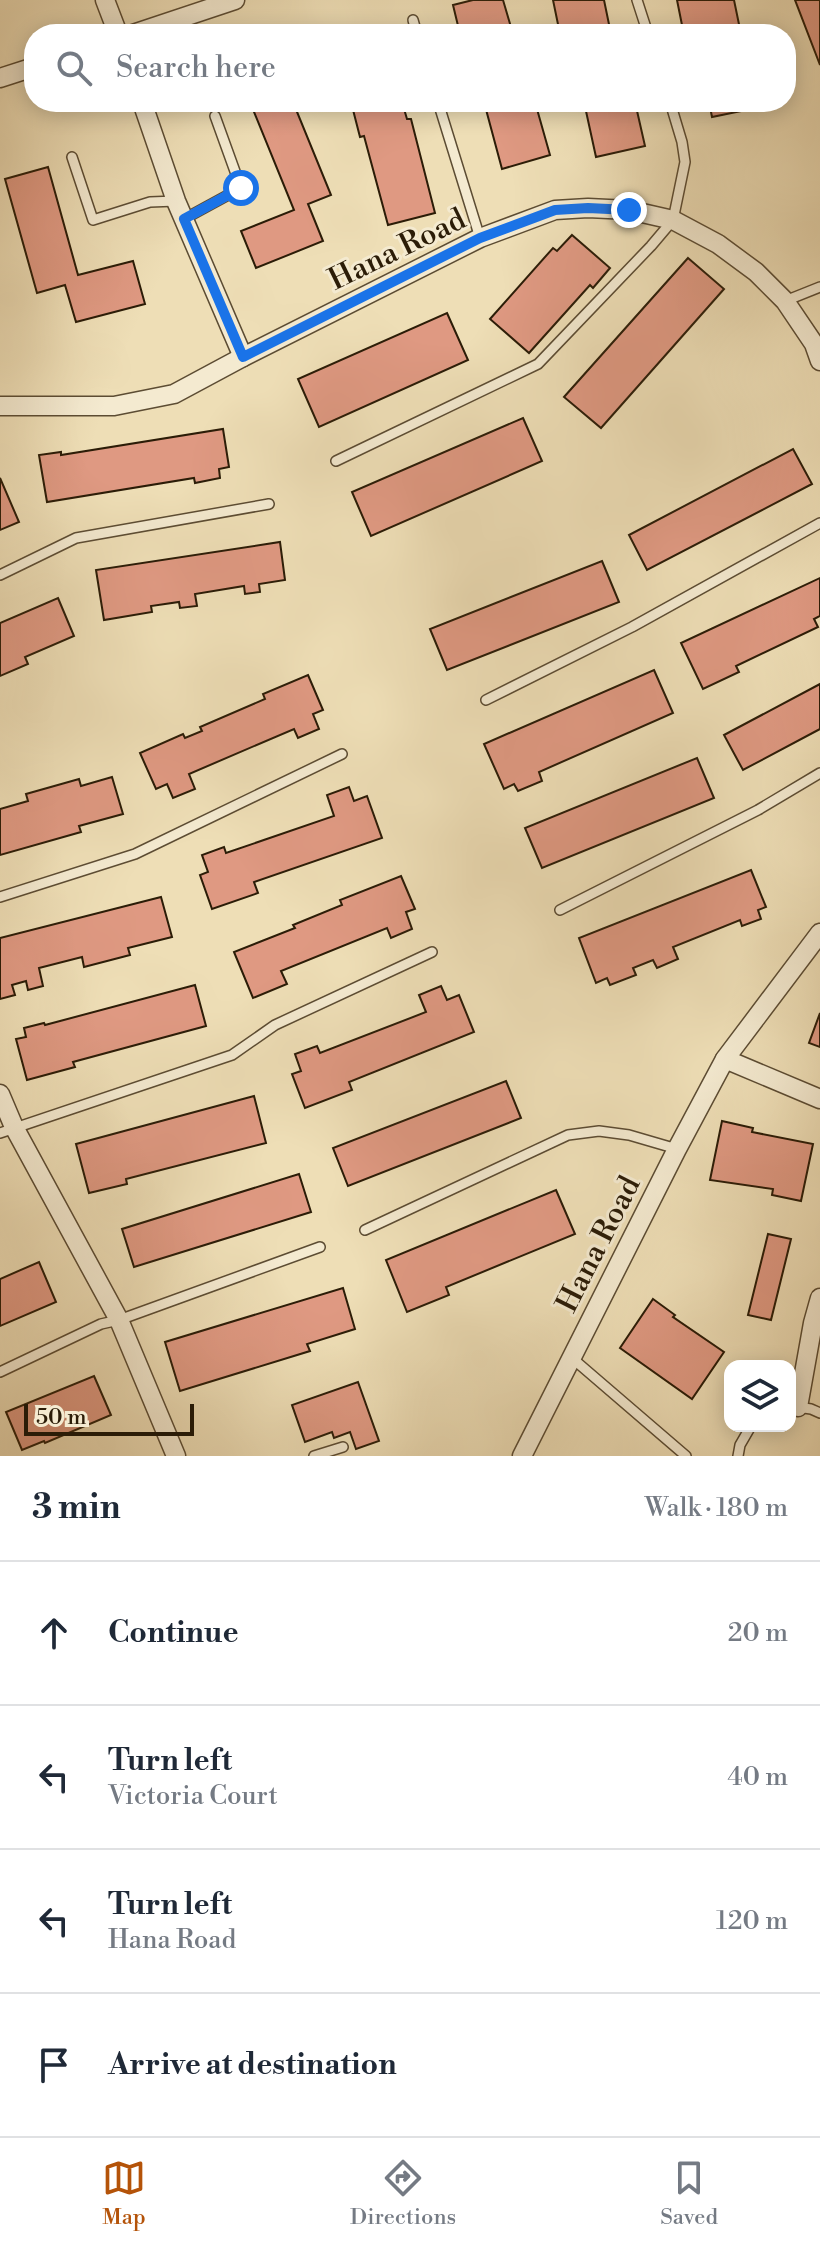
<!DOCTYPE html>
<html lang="en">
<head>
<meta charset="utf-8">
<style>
  body { margin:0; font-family:"Libre Bodoni",serif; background:#f2f2f3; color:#1f2937 }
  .controls { position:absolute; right:24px; bottom:24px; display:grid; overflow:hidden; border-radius:16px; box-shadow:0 4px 20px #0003 }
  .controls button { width:72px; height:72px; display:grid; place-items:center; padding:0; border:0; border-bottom:2px solid #e0e1e3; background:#fff; color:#1f2937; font:40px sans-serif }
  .scale { position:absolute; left:24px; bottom:20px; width:170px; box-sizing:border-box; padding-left:8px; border:4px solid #2b1c07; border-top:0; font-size:22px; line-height:28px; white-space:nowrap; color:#2b1c07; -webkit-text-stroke:6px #f4ead0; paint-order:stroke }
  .stop { position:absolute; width:24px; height:24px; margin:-18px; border:6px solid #1a73e8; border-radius:50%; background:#fff }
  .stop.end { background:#1a73e8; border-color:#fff; box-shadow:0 2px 8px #0008 }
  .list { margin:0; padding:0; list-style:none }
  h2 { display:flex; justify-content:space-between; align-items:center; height:104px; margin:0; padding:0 32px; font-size:34px }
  h2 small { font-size:26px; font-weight:400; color:#747a83 }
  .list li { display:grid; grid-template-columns:52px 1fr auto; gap:24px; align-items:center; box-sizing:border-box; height:144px; padding:0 32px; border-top:2px solid #e0e1e3 }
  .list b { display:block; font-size:30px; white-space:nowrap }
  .list p { margin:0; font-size:26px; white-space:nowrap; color:#747a83 }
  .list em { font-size:26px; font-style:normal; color:#747a83 }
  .icon { flex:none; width:44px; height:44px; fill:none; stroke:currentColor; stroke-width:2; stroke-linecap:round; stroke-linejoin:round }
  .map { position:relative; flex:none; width:820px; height:1456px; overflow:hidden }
  .search { position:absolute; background:#fff; box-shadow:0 4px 20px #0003; left:24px; right:24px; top:24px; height:88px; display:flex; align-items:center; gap:20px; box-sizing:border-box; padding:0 28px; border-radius:32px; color:#747a83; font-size:30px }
  .sheet { height:680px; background:#fff }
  nav { display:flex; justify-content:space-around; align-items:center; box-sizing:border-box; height:112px; border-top:2px solid #e0e1e3; background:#fff; font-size:22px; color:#747a83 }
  nav a { display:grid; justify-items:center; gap:4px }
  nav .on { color:#b45309 }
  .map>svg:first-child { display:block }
  .building { fill:#df9982; stroke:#2b1c07; stroke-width:2 }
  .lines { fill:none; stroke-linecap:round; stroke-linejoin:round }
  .service-casing { stroke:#5c4c33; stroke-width:12 }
  .minor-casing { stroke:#5c4c33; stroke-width:21 }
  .service { stroke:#f4ead0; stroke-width:9 }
  .minor { stroke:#f4ead0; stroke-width:18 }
  .route { stroke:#1a73e8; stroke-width:10 }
  .labels { text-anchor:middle; stroke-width:6; stroke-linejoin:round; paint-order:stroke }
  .street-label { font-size:30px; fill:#2b1c07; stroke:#f4ead0 }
</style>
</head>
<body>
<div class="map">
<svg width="820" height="1456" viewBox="0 0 820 1456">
  <rect width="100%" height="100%" fill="#eedeb6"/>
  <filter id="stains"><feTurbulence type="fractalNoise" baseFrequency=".0025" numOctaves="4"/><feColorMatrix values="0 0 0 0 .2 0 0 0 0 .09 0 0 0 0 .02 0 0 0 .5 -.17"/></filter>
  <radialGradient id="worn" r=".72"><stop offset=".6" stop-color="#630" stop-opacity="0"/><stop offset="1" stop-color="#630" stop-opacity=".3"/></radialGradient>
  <g class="building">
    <path d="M473,0H503L513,34H460L453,5Z"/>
    <path d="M553,0H604L611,34H560Z"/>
    <path d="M677,0H734L741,34H695L694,28L683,30Z"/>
    <path d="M795,0H820V65Z"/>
    <path d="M250,102H293L331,195L308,204L323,241L256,268L241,231L294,210Z"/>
    <path d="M351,102H402L407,119H411L435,213L388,225L364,136L360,137Z"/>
    <path d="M484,102H535L550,155L502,169Z"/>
    <path d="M584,102H635L645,146L596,157Z"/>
    <path d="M709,102H755L756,108L712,117Z"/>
    <path d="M48,167L78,275L133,261L145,304L76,322L65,285L37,293L5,179Z"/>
    <path d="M572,235L610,268L593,288L590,285L529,353L490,319L553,248L557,251Z"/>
    <path d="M688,258L724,289L601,428L564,397Z"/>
    <path d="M447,313L468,360L319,427L298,379Z"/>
    <path d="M523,418L542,461L371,536L352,492Z"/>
    <path d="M223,429L229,467L219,469L220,478L195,483L194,478L47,502L39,455L61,452V455Z"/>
    <path d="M793,449L812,484L647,570L629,535Z"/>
    <path d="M0,478L19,522L0,530Z"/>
    <path d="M280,542L285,580L259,584L260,592L245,594L244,586L195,594L197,606L180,608L179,602L151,606L152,612L104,620L96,570Z"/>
    <path d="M602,561L619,602L447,670L430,629Z"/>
    <path d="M820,578V616L814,619L818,627L736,666L739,672L703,689L681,643Z"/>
    <path d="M58,598L74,636L25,657L28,664L0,676V623Z"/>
    <path d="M654,670L673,713L539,772L542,781L518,791L514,784L504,789L484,744Z"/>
    <path d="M308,675L323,710L313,714L319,729L298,738L294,729L189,774L195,789L173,798L167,784L156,789L140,753L183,734L185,738L202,731L200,727L265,699L263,694Z"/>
    <path d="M820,684V729L743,770L724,735Z"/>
    <path d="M697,758L714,798L542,868L525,828Z"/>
    <path d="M112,777L123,814L79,826L81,832L0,855V809L28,801L26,794L79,779L81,786Z"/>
    <path d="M349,787L354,801L367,796L382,838L254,882L258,893L212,909L200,875L208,872L202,855L224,847L226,853L334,816L327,795Z"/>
    <path d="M751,870L766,907L758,910L761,919L742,926L740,920L673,947L678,959L657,968L653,960L633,968L636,975L610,985L607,978L596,983L579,938Z"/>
    <path d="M401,876L415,909L406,912L412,929L391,938L387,928L281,971L287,984L253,998L234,952L295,928L293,925L342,905L340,900Z"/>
    <path d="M161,897L172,937L128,948L130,955L84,967L82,957L39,968L43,986L28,990L26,981L12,985L15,995L0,999V938Z"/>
    <path d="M195,985L206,1026L73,1062L75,1067L27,1080L16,1039L26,1037L24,1028L44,1023L45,1025Z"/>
    <path d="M441,986L447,1000L459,995L474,1032L349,1082L352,1090L305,1108L292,1074L301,1071L295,1054L317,1046L320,1053L426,1012L419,995Z"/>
    <path d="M820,1013V1047L809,1043Z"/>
    <path d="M506,1081L521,1118L348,1186L333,1148Z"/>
    <path d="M254,1096L266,1143L126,1179L127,1184L89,1193L76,1144Z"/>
    <path d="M722,1121L753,1128L752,1132L813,1144L801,1201L772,1195L773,1189L710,1180Z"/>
    <path d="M299,1174L311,1212L134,1267L122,1229Z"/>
    <path d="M556,1190L575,1234L446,1287L449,1295L407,1312L386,1260Z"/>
    <path d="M768,1234L791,1239L771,1320L748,1315Z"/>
    <path d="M39,1262L56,1302L0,1326V1279Z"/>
    <path d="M343,1288L355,1329L307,1344L310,1351L180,1391L165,1342Z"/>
    <path d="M653,1299L675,1315L673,1317L724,1352L692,1399L620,1348Z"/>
    <path d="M94,1376L111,1415L45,1443L44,1441L22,1450L6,1412Z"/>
    <path d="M358,1382L379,1441L356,1449L350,1432L334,1438L332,1432L305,1442L292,1405Z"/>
  </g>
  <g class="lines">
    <g class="service-casing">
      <g id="service">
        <path d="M637,0L648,34"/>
        <path d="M413,20L417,34"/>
        <path d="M438,102L480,238"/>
        <path d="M72,157L93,220L150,202L176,201"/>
        <path d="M184,219L241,188L215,116"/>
        <path d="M785,301L820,287"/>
        <path d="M336,461L538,364L651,246L673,220L685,162L682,142L670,102"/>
        <path d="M0,575L76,538L269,504"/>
        <path d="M486,700L632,627L820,523"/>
        <path d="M0,897L135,854L342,754"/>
        <path d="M560,910L758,810L820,773"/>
        <path d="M0,1133L232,1055L275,1025L432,952"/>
        <path d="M365,1230L568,1135L599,1131L629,1135L677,1149"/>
        <path d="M572,1358L686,1456"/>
        <path d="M0,1372L101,1324L119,1320L320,1247"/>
        <path d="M797,1407L811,1409L820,1413"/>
        <path d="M314,1456L343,1447"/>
        <path d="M738,1456L740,1445L751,1426"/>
      </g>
    </g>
    <g class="minor-casing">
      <g id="minor">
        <path d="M105,0L118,34"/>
        <path d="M133,34L235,0"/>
        <path d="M0,78L34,67"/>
        <path d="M142,102L176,201L243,357"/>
        <path d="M0,406H114L174,394L243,357L480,238L555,210L588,208L629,210L673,220L718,244L756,272L785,301L814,344L820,361"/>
        <path d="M725,1059L820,1099"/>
        <path d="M0,1094L14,1127L119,1320L176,1456"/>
        <path d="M798,1407L813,1323L820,1298"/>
        <path d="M522,1456L677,1149L725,1059L820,933"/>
      </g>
    </g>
    <use href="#service" class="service"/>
    <use href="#minor" class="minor"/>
  </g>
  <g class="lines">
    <path class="route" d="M241,188L184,219L243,357L480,238L555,210L588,208L629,210"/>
  </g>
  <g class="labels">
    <g class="street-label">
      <text transform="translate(397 249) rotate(-26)" y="10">Hana Road</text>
      <text transform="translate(598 1244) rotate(-63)" y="10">Hana Road</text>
    </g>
  </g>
  <rect width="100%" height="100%" filter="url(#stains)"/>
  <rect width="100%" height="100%" fill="url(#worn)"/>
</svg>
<div class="controls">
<button><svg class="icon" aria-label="layers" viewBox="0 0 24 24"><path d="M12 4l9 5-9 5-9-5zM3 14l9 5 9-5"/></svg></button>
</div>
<div class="scale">50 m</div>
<div class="stop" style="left:241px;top:188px"></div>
<div class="stop end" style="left:629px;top:210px"></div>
<div class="search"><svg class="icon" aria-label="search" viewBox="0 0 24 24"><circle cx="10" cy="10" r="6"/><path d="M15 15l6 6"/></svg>Search here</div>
</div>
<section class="sheet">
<h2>3 min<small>Walk · 180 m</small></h2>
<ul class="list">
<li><svg class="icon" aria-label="ahead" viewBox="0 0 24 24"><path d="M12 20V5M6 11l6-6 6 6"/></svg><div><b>Continue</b></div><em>20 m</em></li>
<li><svg class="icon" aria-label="left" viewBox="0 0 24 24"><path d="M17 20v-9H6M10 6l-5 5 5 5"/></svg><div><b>Turn left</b><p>Victoria Court</p></div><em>40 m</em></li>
<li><svg class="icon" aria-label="left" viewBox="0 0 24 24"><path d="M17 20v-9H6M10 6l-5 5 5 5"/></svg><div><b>Turn left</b><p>Hana Road</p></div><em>120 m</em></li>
<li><svg class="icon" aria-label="arrive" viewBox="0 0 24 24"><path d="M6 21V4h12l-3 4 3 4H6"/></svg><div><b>Arrive at destination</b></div></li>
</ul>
</section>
<nav>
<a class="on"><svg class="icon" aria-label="map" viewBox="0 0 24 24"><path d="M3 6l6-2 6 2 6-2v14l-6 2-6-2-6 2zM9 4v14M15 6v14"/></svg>Map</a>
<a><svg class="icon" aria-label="directions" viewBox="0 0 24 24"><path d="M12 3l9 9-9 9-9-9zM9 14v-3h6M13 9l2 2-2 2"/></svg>Directions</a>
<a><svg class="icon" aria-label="saved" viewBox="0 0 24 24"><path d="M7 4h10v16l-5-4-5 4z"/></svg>Saved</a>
</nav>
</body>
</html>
